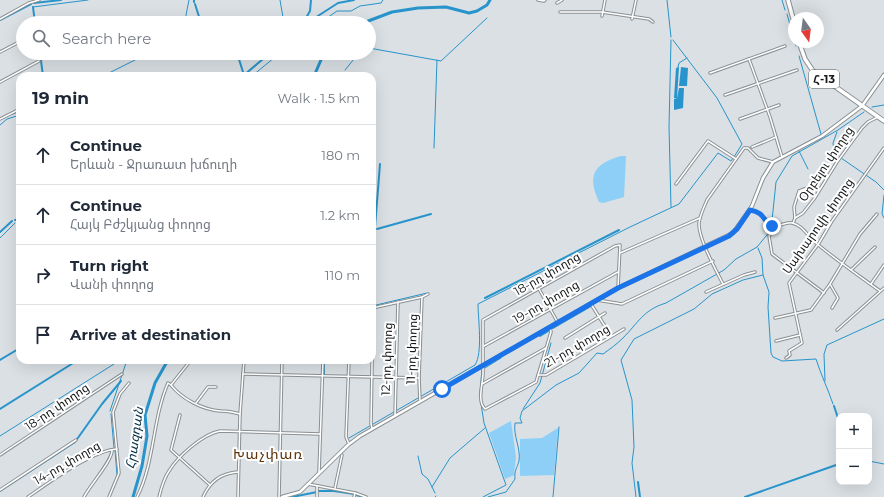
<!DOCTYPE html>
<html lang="en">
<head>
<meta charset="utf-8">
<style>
  body { margin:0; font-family:Montserrat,"Noto Sans Armenian",sans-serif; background:#f2f2f3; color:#1f2937 }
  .controls { position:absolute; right:12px; bottom:12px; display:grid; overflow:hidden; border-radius:8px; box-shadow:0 4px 16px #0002 }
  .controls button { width:36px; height:36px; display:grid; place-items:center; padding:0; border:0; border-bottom:1px solid #e0e1e3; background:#fff; color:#1f2937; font:20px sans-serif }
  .compass { position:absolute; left:788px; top:12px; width:36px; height:36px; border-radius:50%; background:#fff; box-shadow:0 4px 16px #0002; rotate:166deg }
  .stop { position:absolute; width:12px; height:12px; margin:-9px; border:3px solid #1a73e8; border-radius:50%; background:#fff }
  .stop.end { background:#1a73e8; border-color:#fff; box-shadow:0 1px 4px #0008 }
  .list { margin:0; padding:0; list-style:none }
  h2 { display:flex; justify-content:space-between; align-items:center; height:52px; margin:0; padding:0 16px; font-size:17px }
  h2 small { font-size:13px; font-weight:400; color:#747a83 }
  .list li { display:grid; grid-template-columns:26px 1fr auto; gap:12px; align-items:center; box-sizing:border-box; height:60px; padding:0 16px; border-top:1px solid #e0e1e3 }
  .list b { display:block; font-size:15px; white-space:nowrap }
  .list p { margin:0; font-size:13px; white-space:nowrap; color:#747a83 }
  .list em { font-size:13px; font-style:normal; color:#747a83 }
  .icon { flex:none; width:22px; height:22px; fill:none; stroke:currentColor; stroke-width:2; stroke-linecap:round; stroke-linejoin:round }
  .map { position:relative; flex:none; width:884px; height:497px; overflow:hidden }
  .search { position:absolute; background:#fff; box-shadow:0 4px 16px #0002; left:16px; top:16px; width:360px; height:44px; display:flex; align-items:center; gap:10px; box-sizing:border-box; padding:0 14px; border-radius:22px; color:#747a83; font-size:15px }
  .panel { position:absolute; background:#fff; box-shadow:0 4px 16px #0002; left:16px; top:72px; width:360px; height:292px; border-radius:12px }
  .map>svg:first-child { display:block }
  .green { fill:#8dcff7 }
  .water { fill:#2894cb }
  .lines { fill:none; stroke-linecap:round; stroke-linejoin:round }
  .stream { stroke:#2894cb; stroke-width:1 }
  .canal { stroke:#2894cb; stroke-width:2 }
  .river { stroke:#2894cb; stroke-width:3 }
  .minor-casing { stroke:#898f92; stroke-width:3.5 }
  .secondary-casing { stroke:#898f92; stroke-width:4.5 }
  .primary-casing { stroke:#898f92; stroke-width:5.5 }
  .minor { stroke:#fff; stroke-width:1.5 }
  .secondary { stroke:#fff; stroke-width:2.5 }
  .primary { stroke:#fff; stroke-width:3.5 }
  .route { stroke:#1a73e8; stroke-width:5 }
  .labels { text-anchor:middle; stroke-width:4; stroke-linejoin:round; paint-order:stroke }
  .shield { fill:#fff; stroke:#5b5d5d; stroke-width:1 }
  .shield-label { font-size:11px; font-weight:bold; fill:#151718 }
  .street-label { font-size:12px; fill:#151718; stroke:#fff }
  .water-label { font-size:13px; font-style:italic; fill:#033148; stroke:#fff }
  .quarter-label { font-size:14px; letter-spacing:1px; fill:#5f340c; stroke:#fff }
</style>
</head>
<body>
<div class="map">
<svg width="884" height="497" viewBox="0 0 884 497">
  <rect width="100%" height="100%" fill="#dae0e4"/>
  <g class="green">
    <path d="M621,156H626L624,197L603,203L599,202C587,176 593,164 621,156Z"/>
    <path d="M511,421L516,457L514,475L505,479L489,433Z"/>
    <path d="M558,428L554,475L520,476V439L542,438Z"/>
  </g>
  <g class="water">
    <path d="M679,67L677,99L679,88H684L683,108L674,110V99H677L674,98L676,68Z"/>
    <path d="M681,67L688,68L687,86H679Z"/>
  </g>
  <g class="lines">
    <g class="stream">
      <path d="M280,0L284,23"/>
      <path d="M667,0L671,37"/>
      <path d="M782,0L785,10"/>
      <path d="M33,7L88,0"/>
      <path d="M787,14L794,39"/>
      <path d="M187,23L186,15L189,0"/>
      <path d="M320,23L337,11H351L360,6L381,3L383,0"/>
      <path d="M673,40L717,98L742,144L734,157"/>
      <path d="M795,42L796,46"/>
      <path d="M369,48L441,61L487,18"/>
      <path d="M799,56L821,134"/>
      <path d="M678,67L679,63L687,58"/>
      <path d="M345,70L359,53"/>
      <path d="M103,76L149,53"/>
      <path d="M252,76L280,53"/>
      <path d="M872,107L884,105"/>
      <path d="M0,125L7,119L20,115"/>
      <path d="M837,132L833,143L834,151L839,156"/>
      <path d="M434,148L437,60"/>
      <path d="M799,151L808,169"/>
      <path d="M841,158L876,182L884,190"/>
      <path d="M884,195L882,214L884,218"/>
      <path d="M671,207L669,127L671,40"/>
      <path d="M18,222H20"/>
      <path d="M0,238L15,223"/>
      <path d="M758,248L762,258L763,275L769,292L768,307L771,353L773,357L782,361L816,359C821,375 828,389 833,404"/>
      <path d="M372,306L427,293"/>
      <path d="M485,368L501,358"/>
      <path d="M825,381L824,354L827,345L884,319"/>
      <path d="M480,393L482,369"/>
      <path d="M481,404L484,423L506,485L483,497"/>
      <path d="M523,409L540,383L551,343"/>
      <path d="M110,411L127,360"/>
      <path d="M111,414L114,448"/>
      <path d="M0,436L114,364L112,360"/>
      <path d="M349,438L475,365C483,353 478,318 478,304L630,227L679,204L718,153L731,161L733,158"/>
      <path d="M115,450L117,475"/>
      <path d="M418,456L422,474L428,479L435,493"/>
      <path d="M869,461L884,464"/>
      <path d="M432,487L450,458L485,428"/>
      <path d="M435,497L436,496"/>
      <path d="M488,497L506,492L515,479C514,471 517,468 519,461C521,448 513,436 515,423H522L520,418L522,411L556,385L579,373L597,353L603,354C610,349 617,344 623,338C638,323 643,310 666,303L724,270L736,259L757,247L771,230L776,182L792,156L838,130L864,112"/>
      <path d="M553,497L559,427"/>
      <path d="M636,497L632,463L634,447L632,400L621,360L634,339L694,309L712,294L743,280L763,275"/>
    </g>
    <g class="canal">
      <path d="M194,0V2"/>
      <path d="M34,3L61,0"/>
      <path d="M195,4L201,23"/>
      <path d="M33,7L35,23"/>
      <path d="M0,20L31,4"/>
      <path d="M303,23L310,11L311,0"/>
      <path d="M307,23L338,3L354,0"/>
      <path d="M40,53L43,76"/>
      <path d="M237,53L243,72"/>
      <path d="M243,76L270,53"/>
      <path d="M11,114L20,111"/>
      <path d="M15,220L20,219"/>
      <path d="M375,227L380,164"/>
      <path d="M377,229L431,214"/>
      <path d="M372,231L375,230"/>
      <path d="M0,232L12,221"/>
      <path d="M485,298L619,230"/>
      <path d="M553,328L591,306"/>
      <path d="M540,336L550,330"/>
      <path d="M0,360L20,348"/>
      <path d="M324,375V360"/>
      <path d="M834,406L839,421"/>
      <path d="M0,409L78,360"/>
      <path d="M638,482L640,497"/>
      <path d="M0,491L75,442L102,404L121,381"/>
      <path d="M319,491H334L354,494"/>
      <path d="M356,495L363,497"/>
      <path d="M292,497L317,492"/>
      <path d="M745,497L839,464"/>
    </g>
    <g class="river">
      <path d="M363,23L392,12L418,8L446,7L469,13L477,11L487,5L490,0"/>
      <path d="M314,76L324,53"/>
      <path d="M133,497L142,466L147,436L145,415L155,383L168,360"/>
    </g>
    <g class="minor-casing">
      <g id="minor">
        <path d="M538,0L544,1L545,0"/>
        <path d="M557,3L562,0"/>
        <path d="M560,12H602L649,19L653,22"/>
        <path d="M602,16L605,0"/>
        <path d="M0,19L29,3L39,0"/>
        <path d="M632,19L636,0"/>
        <path d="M0,52L23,40"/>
        <path d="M749,59L770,117L782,157"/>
        <path d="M710,73L785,46"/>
        <path d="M0,82L39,61"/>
        <path d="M725,95L797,70"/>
        <path d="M0,119L20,109"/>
        <path d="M740,119L779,105"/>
        <path d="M752,147L776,137"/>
        <path d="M676,184L708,141L736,159"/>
        <path d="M750,210C766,213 764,223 771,226C778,228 786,221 792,223C803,225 808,237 816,243C836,260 858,275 880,291"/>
        <path d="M795,218L794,207L799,191L813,186L818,190"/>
        <path d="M793,223L795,218L803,213L814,199L837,162L862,128L868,122L878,117"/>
        <path d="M774,226L775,229L769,236L772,254L824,293"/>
        <path d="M620,253L700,218"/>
        <path d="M851,270L875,247"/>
        <path d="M723,284C716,270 698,238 699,223C700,215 704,207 707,200L744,148H748L758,158L773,162"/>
        <path d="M830,284L838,298L832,308"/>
        <path d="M871,284L884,265"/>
        <path d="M539,289L558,323"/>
        <path d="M706,292L744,275L755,272"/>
        <path d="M597,300L622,304L713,261"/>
        <path d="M591,304L611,336"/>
        <path d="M372,308L422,297L428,294"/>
        <path d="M775,318L811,310L830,284L860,234L877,214"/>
        <path d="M550,327L551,332L536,382L485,409C476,400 484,382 483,370C483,354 483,337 483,320L615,246L620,245L618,288"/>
        <path d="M837,330L884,288"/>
        <path d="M565,338L605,313"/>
        <path d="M776,341L800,335"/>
        <path d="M484,346L618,272"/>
        <path d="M786,358L790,355L789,351L802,343L789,283L819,243L832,221L884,148"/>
        <path d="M191,360L171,385C182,399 203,410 221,411C229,411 233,412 240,414"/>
        <path d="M243,374L419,378"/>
        <path d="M538,375H546L624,329"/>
        <path d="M482,384L546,348"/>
        <path d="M420,401L419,378L422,297"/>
        <path d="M196,403L208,387H216"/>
        <path d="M180,415L171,450L210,485"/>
        <path d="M395,416L398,302"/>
        <path d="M372,428L371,424L373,308"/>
        <path d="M349,444L346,437L349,360"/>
        <path d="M0,455L122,374"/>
        <path d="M319,472L323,360"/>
        <path d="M308,484L355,493L366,497"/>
        <path d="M335,488L342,455"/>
        <path d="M0,490L76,440"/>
        <path d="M28,497C48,483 93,450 117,449"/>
        <path d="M84,497C90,485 113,460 112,450"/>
        <path d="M109,497L119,473L113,412L120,394L129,383"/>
        <path d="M137,497C155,462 152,420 168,383L171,385"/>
        <path d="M159,497C161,489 164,478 169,471C178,456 203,434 220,431L320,434"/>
        <path d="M203,497C210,481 221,473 238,472"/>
        <path d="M238,497L240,414L244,360"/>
        <path d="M279,497L282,360"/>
        <path d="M317,497V486"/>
        <path d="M354,497L355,493"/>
      </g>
    </g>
    <g class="secondary-casing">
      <path id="secondary" d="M282,497L300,492L348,445L360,436L618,288L733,233L752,206L763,178L773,162L822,136L862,106L884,75"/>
    </g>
    <g class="primary-casing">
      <g id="primary">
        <path d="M788,0L794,22"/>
        <path d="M799,42L805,59L813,71L884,121"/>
      </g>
    </g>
    <use href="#minor" class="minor"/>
    <use href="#secondary" class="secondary"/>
    <use href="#primary" class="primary"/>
  </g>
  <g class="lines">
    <path class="route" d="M442,389L618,288L729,236L737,229L750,210C766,213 762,221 772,226"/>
  </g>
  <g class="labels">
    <rect class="shield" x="809" y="70" width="30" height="18" rx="3"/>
    <g class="shield-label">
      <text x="824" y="83">Հ-13</text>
    </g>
    <g class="street-label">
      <text transform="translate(826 164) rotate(-56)" y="4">Օրբելու փողոց</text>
      <text transform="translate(818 226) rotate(-55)" y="4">Սախարովի փողոց</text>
      <text transform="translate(547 274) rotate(-30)" y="4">18-րդ փողոց</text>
      <text transform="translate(546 302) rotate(-30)" y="4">19-րդ փողոց</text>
      <text transform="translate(577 346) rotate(-30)" y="4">21-րդ փողոց</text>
      <text transform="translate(412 349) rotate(-88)" y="4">11-րդ փողոց</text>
      <text transform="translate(387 359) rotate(-88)" y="4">12-րդ փողոց</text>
      <text transform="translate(57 407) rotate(-34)" y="4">18-րդ փողոց</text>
      <text transform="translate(67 463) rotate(-30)" y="4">14-րդ փողոց</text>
    </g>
    <g class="water-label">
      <text transform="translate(134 438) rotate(-82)" y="5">Հրազդան</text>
    </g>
    <g class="quarter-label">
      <text x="268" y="459">Խաչփառ</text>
    </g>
  </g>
</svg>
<div class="controls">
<button>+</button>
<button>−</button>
</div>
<svg class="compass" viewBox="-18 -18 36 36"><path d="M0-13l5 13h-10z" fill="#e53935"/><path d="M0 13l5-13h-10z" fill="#747a83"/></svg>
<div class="stop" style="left:442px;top:389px"></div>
<div class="stop end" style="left:772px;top:226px"></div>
<div class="search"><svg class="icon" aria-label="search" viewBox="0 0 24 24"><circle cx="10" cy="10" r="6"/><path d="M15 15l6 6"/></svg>Search here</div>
<section class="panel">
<h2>19 min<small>Walk · 1.5 km</small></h2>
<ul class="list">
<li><svg class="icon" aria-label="ahead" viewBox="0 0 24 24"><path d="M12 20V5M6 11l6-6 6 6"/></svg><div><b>Continue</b><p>Երևան - Ջրառատ խճուղի</p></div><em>180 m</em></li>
<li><svg class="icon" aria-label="ahead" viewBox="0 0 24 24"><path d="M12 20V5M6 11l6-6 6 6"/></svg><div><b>Continue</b><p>Հայկ Բժշկյանց փողոց</p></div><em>1.2 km</em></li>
<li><svg class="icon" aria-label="right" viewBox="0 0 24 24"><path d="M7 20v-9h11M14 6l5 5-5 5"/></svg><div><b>Turn right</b><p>Վանի փողոց</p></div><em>110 m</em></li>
<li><svg class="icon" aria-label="arrive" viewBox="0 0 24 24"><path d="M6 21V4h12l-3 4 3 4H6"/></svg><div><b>Arrive at destination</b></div></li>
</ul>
</section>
</div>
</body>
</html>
